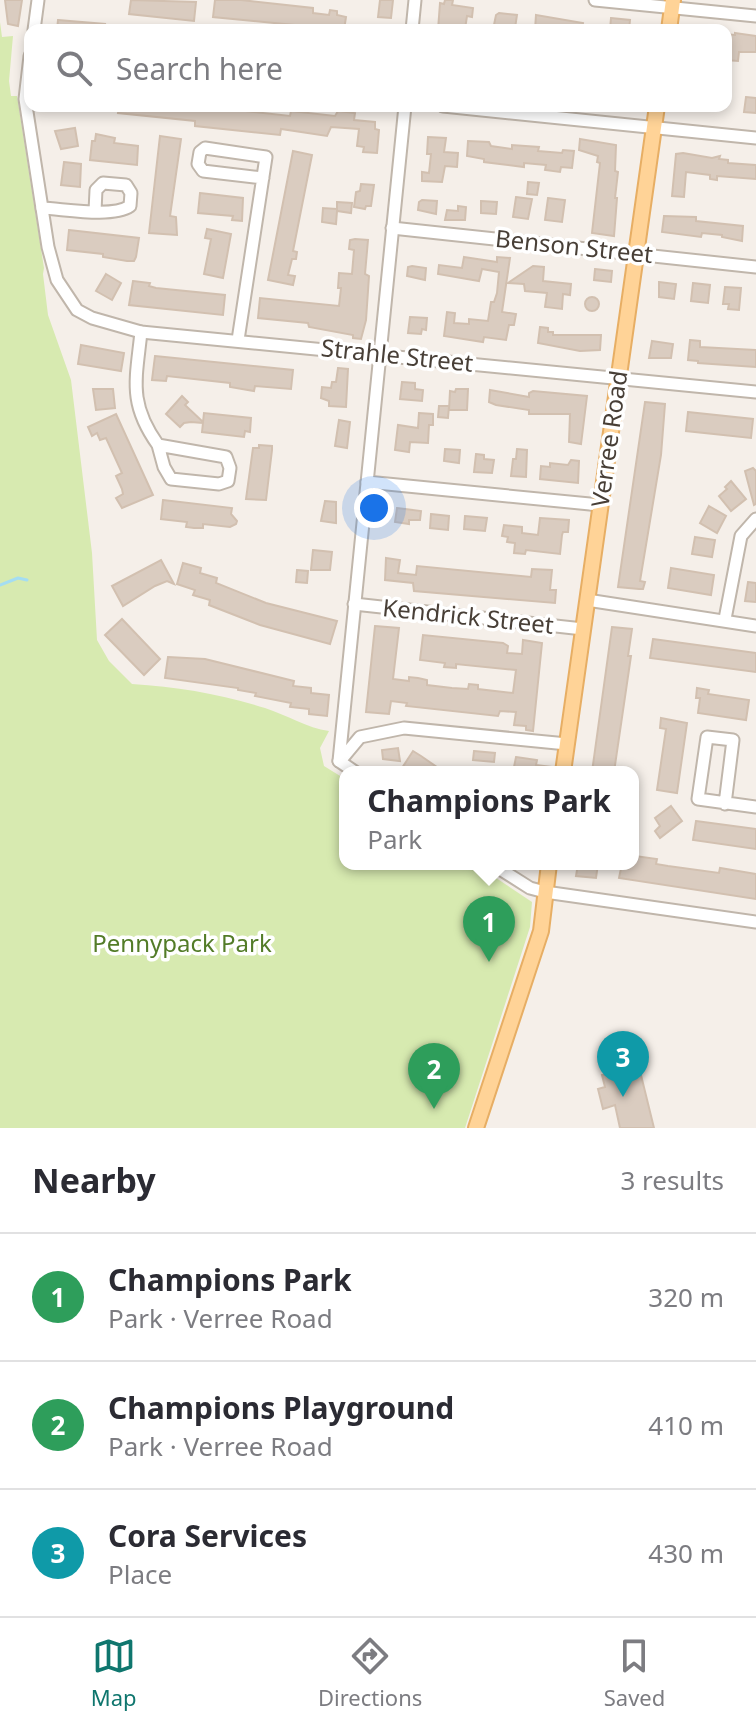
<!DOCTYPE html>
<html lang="en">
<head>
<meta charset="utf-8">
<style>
  body { margin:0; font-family:"Noto Sans",sans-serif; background:#f2f2f3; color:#2b2b33 }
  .you { position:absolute; left:374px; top:508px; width:28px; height:28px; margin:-20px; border:6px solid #fff; border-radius:50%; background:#1a73e8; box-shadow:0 0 0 12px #1a73e833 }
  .badge { display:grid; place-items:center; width:52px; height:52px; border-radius:50%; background:#0f766e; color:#fff; font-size:26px; font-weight:700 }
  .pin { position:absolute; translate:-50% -66px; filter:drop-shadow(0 2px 4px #0008) }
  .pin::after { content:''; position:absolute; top:42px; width:28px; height:24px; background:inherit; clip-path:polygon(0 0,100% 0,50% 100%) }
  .popup { position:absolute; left:339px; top:766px; width:300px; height:104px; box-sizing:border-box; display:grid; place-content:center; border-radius:16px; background:#fff; filter:drop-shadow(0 2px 6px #0005); font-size:26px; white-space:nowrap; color:#7c7c81 }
  .popup b { font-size:30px; color:#2b2b33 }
  .popup::after { content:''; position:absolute; left:50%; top:100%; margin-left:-16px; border:16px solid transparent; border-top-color:#fff }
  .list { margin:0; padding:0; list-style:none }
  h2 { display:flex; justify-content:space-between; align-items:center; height:104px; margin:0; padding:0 32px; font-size:34px }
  h2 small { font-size:26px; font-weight:400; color:#7c7c81 }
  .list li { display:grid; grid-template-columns:52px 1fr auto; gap:24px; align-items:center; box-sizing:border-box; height:128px; padding:0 32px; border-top:2px solid #e1e1e2 }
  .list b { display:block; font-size:30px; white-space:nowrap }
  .list p { margin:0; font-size:26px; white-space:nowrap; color:#7c7c81 }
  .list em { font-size:26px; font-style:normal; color:#7c7c81 }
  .icon { flex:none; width:44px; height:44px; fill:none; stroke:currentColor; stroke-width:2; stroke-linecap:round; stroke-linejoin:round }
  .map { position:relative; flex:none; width:756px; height:1128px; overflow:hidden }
  .search { position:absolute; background:#fff; box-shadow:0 4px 12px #0003; left:24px; right:24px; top:24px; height:88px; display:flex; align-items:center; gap:20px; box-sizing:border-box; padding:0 28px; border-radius:16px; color:#7c7c81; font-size:30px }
  .sheet { height:488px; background:#fff }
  nav { display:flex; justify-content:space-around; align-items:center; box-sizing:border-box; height:112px; border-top:2px solid #e1e1e2; background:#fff; font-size:22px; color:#7c7c81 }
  nav a { display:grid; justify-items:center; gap:4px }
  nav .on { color:#0f766e }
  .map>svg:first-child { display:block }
  .green { fill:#d7eab0 }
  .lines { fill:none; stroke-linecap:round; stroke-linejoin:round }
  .stream { stroke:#a4ddf2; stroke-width:3 }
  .building { fill:#daccc0; stroke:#d2c0b0; stroke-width:2 }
  .minor-casing { stroke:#c0b6ab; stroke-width:15 }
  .major-casing { stroke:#e7ae64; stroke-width:18 }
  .minor { stroke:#fff; stroke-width:11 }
  .major { stroke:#ffd397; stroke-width:14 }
  .labels { text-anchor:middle; stroke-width:7; stroke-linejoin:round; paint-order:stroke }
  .street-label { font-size:24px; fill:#483f37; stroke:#fff }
  .park-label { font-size:24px; fill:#537c28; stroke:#fff }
</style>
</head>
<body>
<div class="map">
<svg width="756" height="1128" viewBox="0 0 756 1128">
  <rect width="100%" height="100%" fill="#f5efe9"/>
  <path class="green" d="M0,22L2,37L13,36L9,81L11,96H17L44,268L43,274L48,315L71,380L92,553L97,640L109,661L132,684C178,687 221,694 265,708C287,715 307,728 329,731L320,748L324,766L345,779V864H475L532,902L530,927L465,1128H0Z"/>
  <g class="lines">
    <path class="stream" d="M0,585L18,578L27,580"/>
  </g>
  <g class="building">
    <path d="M5,0H22L18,26L8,24Z"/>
    <path d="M131,0L196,2L194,21L129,14Z"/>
    <path d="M215,0H241L313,8V13L329,15L330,10L337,11V15L346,17L344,30H303L304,26L213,17Z"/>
    <path d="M380,0H393L391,18L378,17Z"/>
    <path d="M445,0H453L452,5L473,8L472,17L467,16L465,29L451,27V30H438L440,3L444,4Z"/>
    <path d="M499,13L517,15L515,28L500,30L501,26L494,25L496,15Z"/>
    <path d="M536,15L583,23L582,30H535Z"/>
    <path d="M611,18L630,20L629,30H610Z"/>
    <path d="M58,20L105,24L104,30H57Z"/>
    <path d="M735,33L756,36V52H739L738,61L726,60V34L735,35Z"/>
    <path d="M746,97L756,98V113L744,112Z"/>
    <path d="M119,106L224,108V106H237L236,110L290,116L291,111L335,116L338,111L355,113L354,120L375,122V129L379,130L377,153L363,152L364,147L357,146L359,129L331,127L327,136L281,129L280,135L195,126V121L118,113Z"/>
    <path d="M75,128L78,146L61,149L55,131Z"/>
    <path d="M96,134L115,138L114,143L138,146L137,165L90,160L92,141H95Z"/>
    <path d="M160,136L181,139L170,216L176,217L177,235L149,233Z"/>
    <path d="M428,137L446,138L444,152L458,153L457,167L445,166L442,182L422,181V172L429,173L431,154H427Z"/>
    <path d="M580,139L616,145L615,171L618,172L615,198H617L614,236L592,233L600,163L597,162L598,156L579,150Z"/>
    <path d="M468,141L489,142L491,146L512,149V145L539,147L538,151L562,153L563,150L574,151L572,168L561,167L560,172L545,170L546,165L524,163V167L484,162V159L467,156Z"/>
    <path d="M293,151L312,155L293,251L297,252L296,259H292L288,275L295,276L293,285L268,280Z"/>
    <path d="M683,153L712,158L720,156L719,159L728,160V163L756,165V179L717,176V180L710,179V175L686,172L684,197L672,196L676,154Z"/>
    <path d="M64,162L81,164L80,187L61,185Z"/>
    <path d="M528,182L539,183L537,195L527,194Z"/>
    <path d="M361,184L374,185L371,206H366L365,209L354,207L356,192L360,191Z"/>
    <path d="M200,193L243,198L242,221L232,220L233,216L198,213Z"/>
    <path d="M516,197L532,199L528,219L513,217Z"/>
    <path d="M548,198L565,200L562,222L545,220Z"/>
    <path d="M422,200L437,201L436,214L418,210L419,202Z"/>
    <path d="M481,201L497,202L496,214L481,213Z"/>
    <path d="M337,202L352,203L351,213L337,211L336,224L322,222L323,208L337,209Z"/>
    <path d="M458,206L466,207L465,220H445L447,210L458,211Z"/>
    <path d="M664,216L696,217V221L743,226L742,241L722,237V235L702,233L701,237L662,232Z"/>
    <path d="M207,229L231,234L223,278L204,274L211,239L205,238Z"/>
    <path d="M69,230L139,238L136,257L134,261H127L103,257V254L67,250Z"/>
    <path d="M355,239L368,240L365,274L369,276L366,320L361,339L353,338V335L309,327L308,323L258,318L260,298L339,306L341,288H338L339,273L352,274L354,250L349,249L350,240Z"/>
    <path d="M464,257L497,262V257L510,258L502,312L516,314L514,325H509L506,340L484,337L483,342L444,336L447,312L455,313L454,323L469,324V319L488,321L491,302H494L497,293L499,272L482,269L479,281L438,274L439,265L462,268Z"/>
    <path d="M412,266L426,268L425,280L407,276L408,267Z"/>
    <path d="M533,266L544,267L543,281L571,284L570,295L563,294L562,309L545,307L547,293L525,291L524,284L508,283Z"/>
    <path d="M595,269L612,271L611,282L594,280Z"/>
    <path d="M106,274L121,283L112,300L96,291Z"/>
    <path d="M133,281L150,283L149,286L156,288L225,295L223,315L129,305Z"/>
    <path d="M659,282L676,284L674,299L659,297Z"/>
    <path d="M693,283L710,285L708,303L691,301Z"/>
    <path d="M725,287L741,288L739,310L728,309L729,304H723Z"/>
    <circle cx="592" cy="304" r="7"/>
    <path d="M410,317L427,318L426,330L422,329L421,334L408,333Z"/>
    <path d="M540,327L548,328V332H553V335H601L600,350L580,351L538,343Z"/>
    <path d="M690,340L700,341V347L756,350V367L698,363V361L688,360Z"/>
    <path d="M652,341L673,344L671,358H649Z"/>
    <path d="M81,345L124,353L121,371L78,364Z"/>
    <path d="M155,356L293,370L291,389L255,386L254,391L230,387V383L167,376L166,381L152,380Z"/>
    <path d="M338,368L348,369L346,407L329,406V401L321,398L322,387L331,388L332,382H336Z"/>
    <path d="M402,382L415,383V389L423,390L422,401L400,399Z"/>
    <path d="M93,389H113L115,408L96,410Z"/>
    <path d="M456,389H468L467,410H449L450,391L455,392Z"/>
    <path d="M490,390L529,397V393L533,391L587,396L581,444L569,442L570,414H529V410L496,405L489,402Z"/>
    <path d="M182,396L188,402L185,405L203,422L204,413L251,418L250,432L245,431L244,437L202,432L203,423L191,422L184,423L180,427L166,414Z"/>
    <path d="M645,402L665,404L661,455L640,581L645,582L643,589H639L618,587Z"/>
    <path d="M439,406H449L448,418L438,417Z"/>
    <path d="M688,412L753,419L751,438L686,431Z"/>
    <path d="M419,413L433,414V425H429L428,443L410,442L409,452L395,450L398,425L418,428Z"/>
    <path d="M116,414L153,495L122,508L116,498L123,494L122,489L116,476L122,473L106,438L100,440L97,433L92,436L88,427Z"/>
    <path d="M339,420L350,422L347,448L335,446Z"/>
    <path d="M259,445L272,446V450L266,500L246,499L253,448H259Z"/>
    <path d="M445,449L460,450L459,463L444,461Z"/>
    <path d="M517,449L527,450L526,477L511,476L513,459H516Z"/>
    <path d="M476,454L484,455V459L494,460L492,473L474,472Z"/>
    <path d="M571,460L579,461L578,483L540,479L541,466L550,467V463L568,465Z"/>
    <path d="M753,468L756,471V504L754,505L745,471Z"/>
    <path d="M731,481L746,499L731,511L719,496L727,489L725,487Z"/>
    <path d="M163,500L232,508L231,514L237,521L236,524L230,527L203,524V528H194L186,527L187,522L161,519Z"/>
    <path d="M325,501L336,502V523L321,521Z"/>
    <path d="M709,506L726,516L717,533L700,523Z"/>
    <path d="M397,508L421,511L420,520H409V524L395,522Z"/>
    <path d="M431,514L449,516L448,530L430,528Z"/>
    <path d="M465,516L487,518L485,531L464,529Z"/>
    <path d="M540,518L569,520L568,532H563L562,535L560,554L526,550L525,554L514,553L515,543L507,542L508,537L502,536L504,525L522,527V533L538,535Z"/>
    <path d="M695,537L715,540L712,557L692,554Z"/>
    <path d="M313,550L332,552L330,570H311Z"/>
    <path d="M386,558L400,560L398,573L416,575L417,566L531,577L532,569L552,570L550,590H556L555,603L414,591L413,583L385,580Z"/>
    <path d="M161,560L174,584L167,581L155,586L123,606L112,586Z"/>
    <path d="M183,563L201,568L200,573L217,578L216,583L266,603L337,621L330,644L260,625L209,605L210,600L193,595L195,590L177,584Z"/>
    <path d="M671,568L714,575L711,595L668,588Z"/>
    <path d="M297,570L308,571L307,583L296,582Z"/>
    <path d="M748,582L756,583V602L745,601Z"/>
    <path d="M122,619L160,659L144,675L105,635Z"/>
    <path d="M375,626L399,628L393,679L409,681V677L418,678L427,680V685L452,688L468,689L469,684L478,685V689L513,693L516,670L456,664V668L444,667L445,663L420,660L423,635L503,643L508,646L507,653L522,654L523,640L542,643L533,731L526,730V726L514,725L516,712L500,711L498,716L406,706L407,703L391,701L389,714L366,712Z"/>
    <path d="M612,627L632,629L628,656H631L614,772H592Z"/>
    <path d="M653,639L756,653V672L650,658Z"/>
    <path d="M168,657L205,659L294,681L293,686L311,688V693L329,695L327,716L309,714V709L290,707L291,703L255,696L256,693L238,690V688L165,678Z"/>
    <path d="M697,688L709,690L708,694L749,700L746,720L698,713L700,698H696Z"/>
    <path d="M661,718L687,723L677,793L657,790L666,729L660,728Z"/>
    <path d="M398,748L400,761L383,759L382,750Z"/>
    <path d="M413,751L421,756L444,772H408L402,768Z"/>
    <path d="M474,751L495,753L494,762L473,760Z"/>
    <path d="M516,757L537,760L536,765L551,767V772H513Z"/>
    <path d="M671,806L682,821L660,838L655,831L660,826L655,818Z"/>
    <path d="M696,821L756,829V849L693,840Z"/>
    <path d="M635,856L657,859L656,864L668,866L719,873L720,868L756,874V899L619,878L622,864H633Z"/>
    <path d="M578,864H598L596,878L576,876Z"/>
    <path d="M639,1067L654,1128H620L615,1105L603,1109L598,1089L605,1087L602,1075Z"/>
  </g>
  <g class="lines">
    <g class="minor-casing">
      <g id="minor">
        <path d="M595,0L756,16"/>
        <path d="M34,30L38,0"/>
        <path d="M412,30L415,0"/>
        <path d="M30,56L25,99L48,247L57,280L77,310L92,318L141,332L756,392"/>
        <path d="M443,106L756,138"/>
        <path d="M42,208C65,209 112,218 130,206L131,193L126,185L103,183L96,190L95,211"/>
        <path d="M392,228L756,267"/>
        <path d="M141,332C136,380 128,403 158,445L226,457L230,468L228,481L219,484L171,479L164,467L158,445"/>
        <path d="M238,340L266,157L205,148L200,152L198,164L203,171L263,178"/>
        <path d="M367,482L600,505"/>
        <path d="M587,600L756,626"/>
        <path d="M354,604L583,629"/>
        <path d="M725,619L741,536L756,519"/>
        <path d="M339,761L405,106"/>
        <path d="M339,761L355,772"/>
        <path d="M340,761L360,737L404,728L567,744"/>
        <path d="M725,804L733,740L707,737L698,799L756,807"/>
        <path d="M492,864L530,888L545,892L756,922"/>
      </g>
    </g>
    <g class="major-casing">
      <g id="major">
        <path d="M669,30L673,0"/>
        <path d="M563,772L657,106"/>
        <path d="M476,1128L541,931L549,864"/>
      </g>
    </g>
    <use href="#minor" class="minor"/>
    <use href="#major" class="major"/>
  </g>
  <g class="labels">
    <g class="street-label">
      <text transform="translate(574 247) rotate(6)" y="8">Benson Street</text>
      <text transform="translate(397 356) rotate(6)" y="8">Strahle Street</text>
      <text transform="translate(610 439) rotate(-82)" y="8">Verree Road</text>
      <text transform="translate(468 617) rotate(6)" y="8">Kendrick Street</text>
    </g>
    <g class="park-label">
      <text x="182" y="952">Pennypack Park</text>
    </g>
  </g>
</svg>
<div class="you"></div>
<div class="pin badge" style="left:489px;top:962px;background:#2e9e5b">1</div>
<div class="popup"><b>Champions Park</b>Park</div>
<div class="pin badge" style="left:434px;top:1109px;background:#2e9e5b">2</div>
<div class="pin badge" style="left:623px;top:1097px;background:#0f9aa8">3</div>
<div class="search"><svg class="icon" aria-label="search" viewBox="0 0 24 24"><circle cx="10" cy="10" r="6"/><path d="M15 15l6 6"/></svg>Search here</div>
</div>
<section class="sheet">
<h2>Nearby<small>3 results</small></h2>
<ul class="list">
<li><span class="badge" style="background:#2e9e5b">1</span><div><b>Champions Park</b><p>Park · Verree Road</p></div><em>320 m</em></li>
<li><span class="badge" style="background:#2e9e5b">2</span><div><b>Champions Playground</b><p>Park · Verree Road</p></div><em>410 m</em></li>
<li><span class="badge" style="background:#0f9aa8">3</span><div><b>Cora Services</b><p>Place</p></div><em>430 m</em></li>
</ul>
</section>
<nav>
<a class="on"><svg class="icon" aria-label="map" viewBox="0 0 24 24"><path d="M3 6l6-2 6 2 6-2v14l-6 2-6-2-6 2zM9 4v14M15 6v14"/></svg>Map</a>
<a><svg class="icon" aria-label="directions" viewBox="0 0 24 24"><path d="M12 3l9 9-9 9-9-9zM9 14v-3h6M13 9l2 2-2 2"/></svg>Directions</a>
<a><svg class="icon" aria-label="saved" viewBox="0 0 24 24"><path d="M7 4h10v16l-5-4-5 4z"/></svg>Saved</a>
</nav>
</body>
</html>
